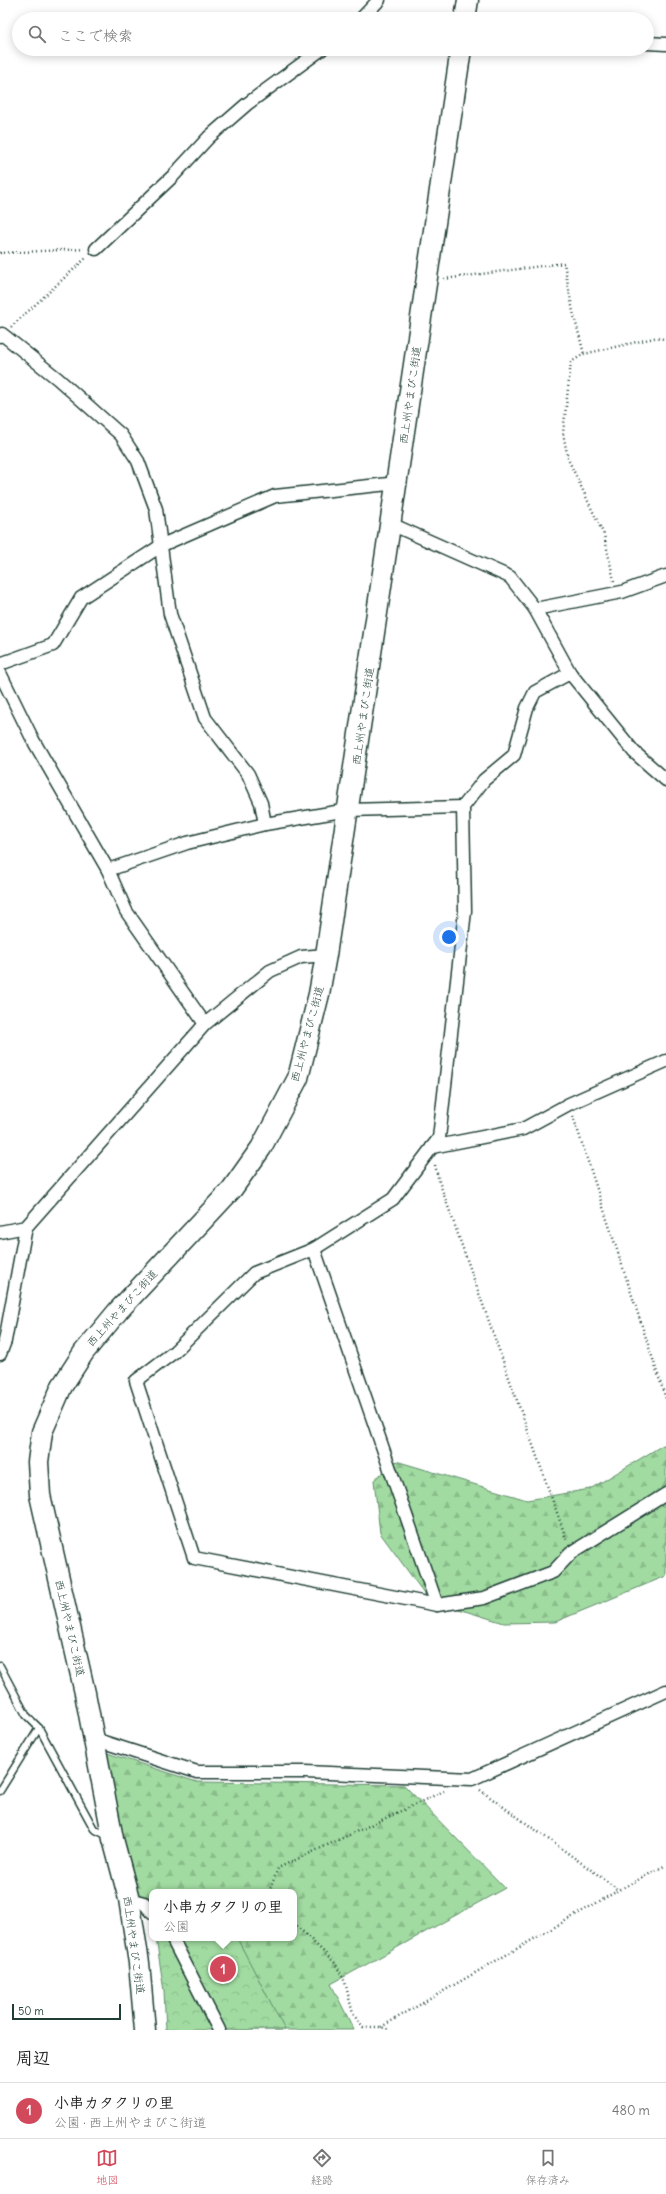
<!DOCTYPE html>
<html lang="ja">
<head>
<meta charset="utf-8">
<style>
  body { margin:0; font-family:Delius,"Klee One",sans-serif; background:#f2f2f2; color:#222 }
  .scale { position:absolute; left:12px; bottom:10px; width:109px; box-sizing:border-box; padding-left:4px; border:2px solid #1f3d34; border-top:0; font-size:11px; line-height:14px; white-space:nowrap; color:#1f3d34; -webkit-text-stroke:3px #fff; paint-order:stroke }
  .you { position:absolute; left:449px; top:937px; width:14px; height:14px; margin:-10px; border:3px solid #fff; border-radius:50%; background:#1a73e8; box-shadow:0 0 0 6px #1a73e833 }
  .badge { display:grid; place-items:center; width:26px; height:26px; border-radius:50%; background:#d1495b; color:#fff; font-size:13px; font-weight:700 }
  .pin { position:absolute; translate:-50% -50%; border:2px solid #fff; box-shadow:0 1px 4px #0006 }
  .popup { position:absolute; left:149px; top:1889px; width:148px; height:52px; box-sizing:border-box; display:grid; place-content:center; border-radius:8px; background:#fff; filter:drop-shadow(0 1px 3px #0005); font-size:13px; white-space:nowrap; color:#767676 }
  .popup b { font-size:15px; color:#222 }
  .popup::after { content:''; position:absolute; left:50%; top:100%; margin-left:-8px; border:8px solid transparent; border-top-color:#fff }
  .list { margin:0; padding:0; list-style:none }
  h2 { display:flex; justify-content:space-between; align-items:center; height:52px; margin:0; padding:0 16px; font-size:17px }
  h2 small { font-size:13px; font-weight:400; color:#767676 }
  .list li { display:grid; grid-template-columns:26px 1fr auto; gap:12px; align-items:center; box-sizing:border-box; height:56px; padding:0 16px; border-top:1px solid #e0e0e0 }
  .list b { display:block; font-size:15px; white-space:nowrap }
  .list p { margin:0; font-size:13px; white-space:nowrap; color:#767676 }
  .list em { font-size:13px; font-style:normal; color:#767676 }
  .icon { flex:none; width:22px; height:22px; fill:none; stroke:currentColor; stroke-width:2; stroke-linecap:round; stroke-linejoin:round }
  .map { position:relative; flex:none; width:666px; height:2030px; overflow:hidden }
  .search { position:absolute; background:#fff; box-shadow:0 2px 10px #0003; left:12px; right:12px; top:12px; height:44px; display:flex; align-items:center; gap:10px; box-sizing:border-box; padding:0 14px; border-radius:22px; color:#767676; font-size:15px }
  .sheet { height:108px; background:#fff }
  nav { display:flex; justify-content:space-around; align-items:center; box-sizing:border-box; height:56px; border-top:1px solid #e0e0e0; background:#fff; font-size:11px; color:#767676 }
  nav a { display:grid; justify-items:center; gap:2px }
  nav .on { color:#d1495b }
  .map>svg:first-child { display:block }
  .forest { fill:url(#forest-firs); stroke:#608c6a }
  .park { fill:url(#park-crowns); stroke:#608c6a }
  .lines { fill:none; stroke-linecap:round; stroke-linejoin:round }
  .service-casing { stroke:#1f3d34; stroke-width:9 }
  .minor-casing { stroke:#1f3d34; stroke-width:15 }
  .trunk-casing { stroke:#1f3d34; stroke-width:23 }
  .path { stroke:#1f3d34; stroke-width:2.5; stroke-dasharray:1 3; stroke-linecap:butt }
  .service { stroke:#fff; stroke-width:6 }
  .minor { stroke:#fff; stroke-width:12 }
  .trunk { stroke:#fff; stroke-width:20 }
  .labels { text-anchor:middle; stroke-width:4; stroke-linejoin:round; paint-order:stroke }
  .street-label { font-size:11px; fill:#1f3d34; stroke:#fff }
</style>
</head>
<body>
<div class="map">
<svg width="666" height="2030" viewBox="0 0 666 2030">
  <defs>
    <pattern id="forest-firs" width="22" height="20" patternUnits="userSpaceOnUse"><rect width="22" height="20" fill="#a1dba1"/><path d="M5 1l3.5 6h-7zM16 11l3.5 6h-7z" fill="#8abd8b"/></pattern>
    <pattern id="park-crowns" width="20" height="18" patternUnits="userSpaceOnUse"><rect width="20" height="18" fill="#a1dba1"/><path d="M2 6a3 3 0 1 1 6 0M12 15a3 3 0 1 1 6 0" fill="none" stroke="#8abd8b"/></pattern>
  </defs>
  <rect width="100%" height="100%" fill="#fff"/>
  <filter id="ink" filterUnits="userSpaceOnUse"><feTurbulence type="fractalNoise" baseFrequency=".025" numOctaves="2"/><feDisplacementMap in="SourceGraphic" scale="8" xChannelSelector="R" yChannelSelector="G"/><feConvolveMatrix kernelMatrix="1 2 1 2 8 2 1 2 1" color-interpolation-filters="sRGB"/></filter>
  <g filter="url(#ink)">
    <g class="forest">
      <path d="M663,1445H666V1576L555,1622L504,1623L429,1600L380,1533L374,1480L396,1461L527,1500L590,1489Z"/>
      <path d="M104,1752L197,1782L404,1785L505,1888L331,1984L354,2030H227L187,1938H294V1892H152V1905L133,1889Z"/>
    </g>
    <g class="park">
      <path d="M156,1938H167L213,2030H166L164,1991Z"/>
      <path d="M178,1938H237L285,2030H224Z"/>
    </g>
    <g class="lines">
      <g class="service-casing">
        <g id="service">
          <path d="M0,1666L26,1715L39,1728L94,1829L108,1836"/>
          <path d="M0,1791L39,1728"/>
        </g>
      </g>
      <g class="minor-casing">
        <g id="minor">
          <path d="M361,19L379,0"/>
          <path d="M647,43L666,44"/>
          <path d="M96,249L173,176L209,137L247,104L322,49"/>
          <path d="M0,336L2,334L58,379L121,435L138,461L156,509L170,614L205,718L248,774L261,803L265,824"/>
          <path d="M391,524L510,577L535,609L570,673L634,752L666,780"/>
          <path d="M535,609L622,592L666,576"/>
          <path d="M0,664L53,645L81,598L162,545L275,496L398,483"/>
          <path d="M0,673L33,740L108,870L126,911L205,1024"/>
          <path d="M570,673L535,692L527,708L514,755L484,780L463,807L465,911L439,1138L393,1199L314,1249L254,1273L174,1352L136,1381L194,1558L437,1605L484,1598L553,1572L571,1553L666,1494"/>
          <path d="M108,870L187,843L265,824L348,810L463,807"/>
          <path d="M432,1147L523,1129L569,1104L666,1061"/>
          <path d="M0,1232L26,1227"/>
          <path d="M314,1249L437,1605"/>
          <path d="M0,1354L5,1341L26,1227L205,1024L270,971L301,957L326,955"/>
          <path d="M94,1739L197,1772H305L472,1779L666,1691"/>
          <path d="M129,1899L144,1903L152,1912"/>
          <path d="M172,1938L219,2030"/>
        </g>
      </g>
      <g class="trunk-casing">
        <g id="trunk">
          <path d="M465,19L468,0"/>
          <path d="M145,2030L139,1963L129,1899L113,1839L85,1693L40,1495L38,1462L42,1432L62,1386L84,1352L118,1311L232,1189L261,1148L298,1078L319,994L326,955L461,49"/>
        </g>
      </g>
      <g class="path">
        <path d="M0,253L84,249"/>
        <path d="M444,279L564,263L573,312L584,354"/>
        <path d="M11,327L87,257"/>
        <path d="M614,581L604,535L568,459L563,433L571,362L584,354L654,338L666,339"/>
        <path d="M573,1116L666,1399"/>
        <path d="M435,1165L439,1181L567,1541"/>
        <path d="M480,1790L619,1890"/>
        <path d="M269,1892L278,1868L444,1791"/>
        <path d="M294,1923L335,1963L345,1982L353,2014L363,2027H381L390,2030"/>
        <path d="M381,2027L619,1890L666,1865"/>
      </g>
      <use href="#service" class="service"/>
      <use href="#minor" class="minor"/>
      <use href="#trunk" class="trunk"/>
    </g>
  </g>
  <g class="labels">
    <g class="street-label">
      <text transform="translate(410 395) rotate(-82)" y="4">西上州やまびこ街道</text>
      <text transform="translate(363 716) rotate(-82)" y="4">西上州やまびこ街道</text>
      <text transform="translate(307 1034) rotate(-75)" y="4">西上州やまびこ街道</text>
      <text transform="translate(122 1308) rotate(-48)" y="4">西上州やまびこ街道</text>
      <text transform="translate(70 1628) rotate(77)" y="4">西上州やまびこ街道</text>
      <text transform="translate(134 1945) rotate(82)" y="4">西上州やまびこ街道</text>
    </g>
  </g>
</svg>
<div class="scale">50 m</div>
<div class="you"></div>
<div class="pin badge" style="left:223px;top:1969px">1</div>
<div class="popup"><b>小串カタクリの里</b>公園</div>
<div class="search"><svg class="icon" aria-label="search" viewBox="0 0 24 24"><circle cx="10" cy="10" r="6"/><path d="M15 15l6 6"/></svg>ここで検索</div>
</div>
<section class="sheet">
<h2>周辺<small></small></h2>
<ul class="list">
<li><span class="badge">1</span><div><b>小串カタクリの里</b><p>公園 · 西上州やまびこ街道</p></div><em>480 m</em></li>
</ul>
</section>
<nav>
<a class="on"><svg class="icon" aria-label="map" viewBox="0 0 24 24"><path d="M3 6l6-2 6 2 6-2v14l-6 2-6-2-6 2zM9 4v14M15 6v14"/></svg>地図</a>
<a><svg class="icon" aria-label="directions" viewBox="0 0 24 24"><path d="M12 3l9 9-9 9-9-9zM9 14v-3h6M13 9l2 2-2 2"/></svg>経路</a>
<a><svg class="icon" aria-label="saved" viewBox="0 0 24 24"><path d="M7 4h10v16l-5-4-5 4z"/></svg>保存済み</a>
</nav>
</body>
</html>
